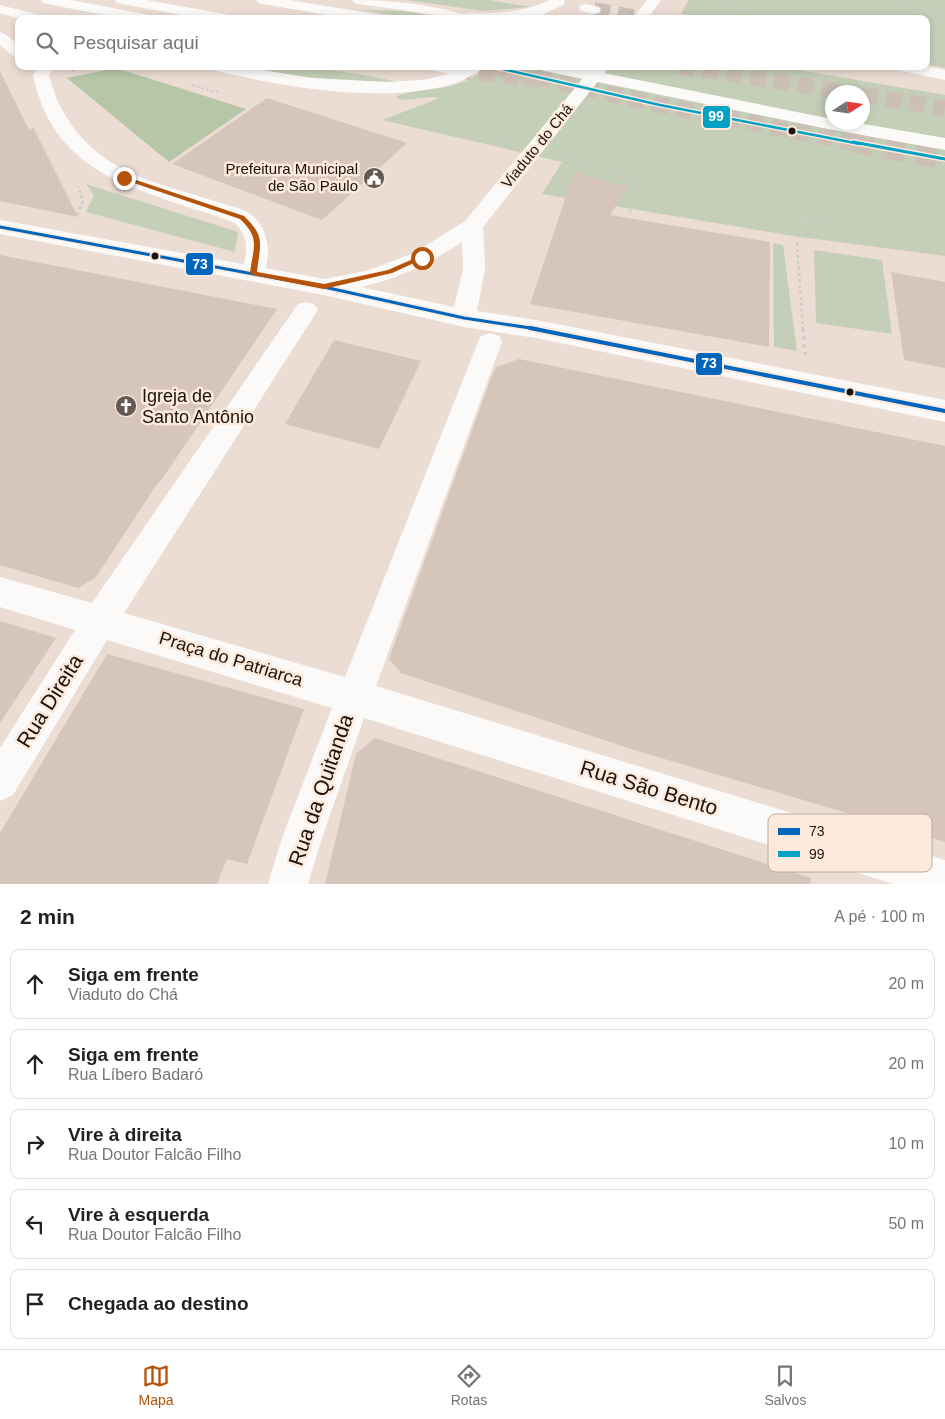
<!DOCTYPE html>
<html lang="pt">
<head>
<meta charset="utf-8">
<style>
  body { margin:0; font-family:Helvetica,sans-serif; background:#f6f6f6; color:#222 }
  .compass { position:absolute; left:825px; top:85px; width:45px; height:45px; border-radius:50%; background:#fff; box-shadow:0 2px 8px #0003; rotate:78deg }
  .stop { position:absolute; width:15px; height:15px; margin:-11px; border:4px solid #b45309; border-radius:50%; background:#fff }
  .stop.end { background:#b45309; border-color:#fff; box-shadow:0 1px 5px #0008 }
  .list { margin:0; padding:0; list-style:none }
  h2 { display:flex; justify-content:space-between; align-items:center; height:65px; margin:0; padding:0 20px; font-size:21px }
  h2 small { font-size:16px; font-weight:400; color:#767676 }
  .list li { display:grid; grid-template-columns:32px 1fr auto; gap:15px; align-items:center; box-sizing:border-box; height:70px; margin:0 10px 10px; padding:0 10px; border:1px solid #e0e0e0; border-radius:10px }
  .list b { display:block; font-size:19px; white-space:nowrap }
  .list p { margin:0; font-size:16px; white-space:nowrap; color:#767676 }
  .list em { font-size:16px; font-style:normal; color:#767676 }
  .icon { flex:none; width:28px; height:28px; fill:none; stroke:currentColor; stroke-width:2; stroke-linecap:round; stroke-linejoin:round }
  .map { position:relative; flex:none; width:945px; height:884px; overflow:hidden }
  .search { position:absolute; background:#fff; box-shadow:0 2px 8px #0003; left:15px; right:15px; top:15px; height:55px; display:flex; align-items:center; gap:12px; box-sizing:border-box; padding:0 18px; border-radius:10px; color:#767676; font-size:19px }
  .sheet { height:465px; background:#fff }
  nav { display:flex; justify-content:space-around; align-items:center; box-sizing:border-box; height:70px; border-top:1px solid #e0e0e0; background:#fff; font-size:14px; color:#767676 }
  nav a { display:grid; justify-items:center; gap:2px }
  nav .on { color:#b45309 }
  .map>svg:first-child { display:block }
  .green { fill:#c5cfb7; fill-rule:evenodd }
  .forest { fill:#b6c6a7 }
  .building { fill:#d5c5ba }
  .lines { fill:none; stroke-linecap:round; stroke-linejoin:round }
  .minor-tunnel { stroke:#ccbfb6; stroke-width:16; stroke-dasharray:16 8; stroke-linecap:butt }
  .major-tunnel { stroke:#ccbfb6; stroke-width:16; stroke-dasharray:16 8; stroke-linecap:butt }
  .highway-tunnel-far1 { stroke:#ccbfb6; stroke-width:16; stroke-dasharray:16 8; stroke-linecap:butt }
  .highway-tunnel { stroke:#ccbfb6; stroke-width:21; stroke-dasharray:21 11; stroke-linecap:butt }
  .path-far2 { stroke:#cfcbc8; stroke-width:2; stroke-dasharray:2.5 2.5; stroke-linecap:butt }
  .path-far1 { stroke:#cfcbc8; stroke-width:2.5; stroke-dasharray:3 3; stroke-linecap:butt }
  .path { stroke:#cfcbc8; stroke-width:3; stroke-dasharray:4 4; stroke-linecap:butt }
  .minor { fill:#fcfaf9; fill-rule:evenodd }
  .major { fill:#fcfaf9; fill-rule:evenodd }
  .highway { fill:#fcfaf9; fill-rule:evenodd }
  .bus-1-far1-casing { stroke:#fdeadc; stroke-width:6 }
  .bus-1-casing { stroke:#fdeadc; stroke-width:8 }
  .bus-2-far1-casing { stroke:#fdeadc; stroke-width:5 }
  .bus-2-casing { stroke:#fdeadc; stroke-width:6 }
  .bus-1-far1 { stroke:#0065bd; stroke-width:3 }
  .bus-1 { stroke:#0065bd; stroke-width:4 }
  .bus-2-far1 { stroke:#01a2c4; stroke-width:2.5 }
  .bus-2 { stroke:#01a2c4; stroke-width:3 }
  .route { fill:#b45309 }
  .bus-dot { fill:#1b130d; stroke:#fdeadc; stroke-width:2 }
  .labels { text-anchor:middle; stroke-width:5; stroke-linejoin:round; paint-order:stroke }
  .far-street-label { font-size:15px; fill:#1b130d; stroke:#fdeadc }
  .far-poi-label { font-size:15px; fill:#1b130d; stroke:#fdeadc; text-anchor:end }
  .poi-label { font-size:18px; fill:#1b130d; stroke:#fdeadc; text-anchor:start }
  .street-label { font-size:18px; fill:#1b130d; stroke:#fdeadc }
  .near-street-label { font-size:21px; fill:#1b130d; stroke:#fdeadc }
  .key { fill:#fdeadc; stroke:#b9aa9e; stroke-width:1 }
  .key-label { font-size:14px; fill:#1b130d }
  .line-badge { stroke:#fdeadc; stroke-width:2 }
  .badge-label { font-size:14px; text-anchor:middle; font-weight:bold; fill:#fff }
</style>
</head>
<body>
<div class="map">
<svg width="945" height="884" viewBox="0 0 945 884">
  <rect width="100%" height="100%" fill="#ebddd4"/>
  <g class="green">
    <path d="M407,0H489L531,7L483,11Z"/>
    <path d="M689,0H945V68L926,64V19H691L681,13Z"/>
    <path d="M361,10L405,11L449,19H419Z"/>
    <path d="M245,66C300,66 343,69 397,82C346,82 294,78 245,66Z"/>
    <path d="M490,66H505L502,77L506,66H776L945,95V256L800,237L542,194L562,162L382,120L440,98C425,95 411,102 397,99V96C411,91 425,90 440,88C457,86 476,78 490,66ZM832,92H862V122H832Z"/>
    <path d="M86,184L238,232L235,252L86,212L94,195Z"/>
    <path d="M773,243L783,245L797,351L774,347Z"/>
    <path d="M814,250L882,260L892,334L816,323Z"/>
  </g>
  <path class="forest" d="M116,68L246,109L169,162L67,78Z"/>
  <g class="building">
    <path d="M0,71L29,130L33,127L78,217L0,201Z"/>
    <path d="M267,98L407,143L322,220L172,164Z"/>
    <path d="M574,172L628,187L610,215L770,242L769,347L530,304Z"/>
    <path d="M0,255L277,309L160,482L159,481L96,577L78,588L0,565Z"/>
    <path d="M891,272L945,282V368L904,360Z"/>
    <path d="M334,340L421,361L379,449L285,424Z"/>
    <path d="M519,359L945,446V842L634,750L401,673L389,659L491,378L496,367Z"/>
    <path d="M0,621L56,638L0,723Z"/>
    <path d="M107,654L304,709L247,864L227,859L217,884H0V833Z"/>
    <path d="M375,738L811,878L810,884H325L356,754Z"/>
  </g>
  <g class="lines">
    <path class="minor-tunnel" d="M594,10L643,19"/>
    <path class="major-tunnel" d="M455,70L542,80"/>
    <g class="highway-tunnel-far1">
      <path d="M489,66L660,105L860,144"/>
      <path d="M679,66L845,92"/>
      <path d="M862,95L945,108"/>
    </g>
    <path class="highway-tunnel" d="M853,142L945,159"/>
    <g class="path-far2">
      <path d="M722,0L765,19"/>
      <path d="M892,0L915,4L920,19"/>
      <path d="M696,19L708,0"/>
      <path d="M923,19L945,10"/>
      <path d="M926,25L945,32"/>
      <path d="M931,47L945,46"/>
      <path d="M72,71L93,66"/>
      <path d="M192,85L216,92L219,90"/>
      <path d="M507,143L483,136L464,121L501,84L514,66"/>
    </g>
    <g class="path-far1">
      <path d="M505,142L507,143"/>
      <path d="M562,157L604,168L639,186L630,212"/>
      <path d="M795,201L805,220L800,237"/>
      <path d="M77,215L83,201L78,186"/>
      <path d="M805,220L837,224L826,146"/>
      <path d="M797,243L803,329"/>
    </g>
    <path class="path" d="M803,328L805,355"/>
    <g class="minor">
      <path d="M550,0H564L565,2L563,5L533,19L455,18L457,15C468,12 481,14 493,13C515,12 530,9 550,0Z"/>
      <path d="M586,4L599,7L601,10L599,13L594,14L581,11L579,8L581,5Z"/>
      <path d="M0,32L5,34L19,45V58L13,56L0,45Z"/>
      <path d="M39,66H55L49,75C59,114 80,143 114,164C145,183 183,190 217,202C227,205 241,208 249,213C270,227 273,259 261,278L253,281L245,278L242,273C246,252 251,240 235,223C148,190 55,182 33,75Z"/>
      <path d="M536,66H569L832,119V122H852L945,138V150L823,128L544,71L538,69Z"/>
      <path d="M891,66H925L945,70V80L893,69Z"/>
      <path d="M306,302L314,304L318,310L314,316L124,613L345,677L478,342L481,336L490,333L499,336L502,342L376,686L945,860V884H893L364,718L322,838L308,884H268L282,838L332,708L107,640L13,795L0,801V748L75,630L0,607V577L92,603L298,304Z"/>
    </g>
    <g class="major">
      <path d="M41,0H71L149,15L154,16L156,19H124L48,4L43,3Z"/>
      <path d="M647,0H661L647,19H632Z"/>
      <path d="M0,5L43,16L45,19H20L0,13Z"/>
      <path d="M423,66H460L463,70L461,73L455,75L425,69Z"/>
      <path d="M593,66H610L483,227L485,269L477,311L536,320L945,400V422L536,338L464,327L324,295L0,234V220L325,279L366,271L414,253L465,221ZM462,242L463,269L454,307L361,287C398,279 430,263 462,242Z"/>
    </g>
    <g class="highway">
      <path d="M115,0H147L230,15L235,16L237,19H204L122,4L117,3Z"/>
      <path d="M256,0H290L380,15L385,16L387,19H351L263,4L258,3Z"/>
      <path d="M352,0C392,0 430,4 468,16L470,19H447L436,15L359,4L354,3Z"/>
      <path d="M208,66H238L311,78L387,82L423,80L448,74L463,66H484L482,69C474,74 466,79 458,82C389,106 280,87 210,69Z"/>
    </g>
    <g class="bus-1-far1-casing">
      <path id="bus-1-far1" d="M0,227L324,287L464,318L537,329"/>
    </g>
    <g class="bus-1-casing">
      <path id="bus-1" d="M530,328L945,411"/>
    </g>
    <g class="bus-2-far1-casing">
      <path id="bus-2-far1" d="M489,66L660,105L860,144"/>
    </g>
    <g class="bus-2-casing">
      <path id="bus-2" d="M853,142L945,159"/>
    </g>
    <use href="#bus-1-far1" class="bus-1-far1"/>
    <use href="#bus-1" class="bus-1"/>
    <use href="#bus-2-far1" class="bus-2-far1"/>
    <use href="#bus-2" class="bus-2"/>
  </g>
  <path class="route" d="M124,176L244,216C266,237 260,244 257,272L324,284L388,270L422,255L425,258L392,273L324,289L253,275L250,273C253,247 261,239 240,219L122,179Z"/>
  <defs>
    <g id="civic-disc" transform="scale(1.125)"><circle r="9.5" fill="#645a53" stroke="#fdeadc"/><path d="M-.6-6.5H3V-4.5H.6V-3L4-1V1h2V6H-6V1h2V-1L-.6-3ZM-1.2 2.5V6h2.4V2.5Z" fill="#fff"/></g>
    <g id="church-disc" transform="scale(1.125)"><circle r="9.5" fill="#645a53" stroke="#fdeadc"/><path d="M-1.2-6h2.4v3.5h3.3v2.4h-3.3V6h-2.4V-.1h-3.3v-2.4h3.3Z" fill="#fff"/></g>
  </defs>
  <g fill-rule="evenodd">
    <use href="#civic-disc" x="374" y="178"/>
    <use href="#church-disc" x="126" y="406"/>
  </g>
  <g class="bus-dot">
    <circle cx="792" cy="131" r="4.5"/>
    <circle cx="155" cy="256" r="4.5"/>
    <circle cx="850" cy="392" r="4.5"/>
  </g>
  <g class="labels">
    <g class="far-street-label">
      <text transform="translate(537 146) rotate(-51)" y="5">Viaduto do Chá</text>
    </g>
    <g class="far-poi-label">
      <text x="358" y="174">Prefeitura Municipal<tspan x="358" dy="17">de São Paulo</tspan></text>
    </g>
    <g class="poi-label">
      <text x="142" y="402">Igreja de<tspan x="142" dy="21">Santo Antônio</tspan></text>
    </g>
    <g class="street-label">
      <text transform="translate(231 659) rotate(17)" y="6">Praça do Patriarca</text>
    </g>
    <g class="near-street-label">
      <text transform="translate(50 701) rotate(-58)" y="7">Rua Direita</text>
      <text transform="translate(649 788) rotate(17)" y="7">Rua São Bento</text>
      <text transform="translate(321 790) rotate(-71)" y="7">Rua da Quitanda</text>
    </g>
  </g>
  <rect x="768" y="814" width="164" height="58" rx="8" class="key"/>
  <rect x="778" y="828" width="22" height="7" fill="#0065bd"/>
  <rect x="778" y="851" width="22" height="6" fill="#01a2c4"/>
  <g class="key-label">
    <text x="809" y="836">73</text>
    <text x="809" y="859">99</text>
  </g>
  <g class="line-badge">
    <rect x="702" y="105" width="29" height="24" rx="5" fill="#01a2c4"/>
    <rect x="185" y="252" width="29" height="24" rx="5" fill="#0065bd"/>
    <rect x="695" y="352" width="28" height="24" rx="5" fill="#0065bd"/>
  </g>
  <g class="badge-label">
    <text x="716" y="121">99</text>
    <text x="200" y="269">73</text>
    <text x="709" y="368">73</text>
  </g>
</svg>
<svg class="compass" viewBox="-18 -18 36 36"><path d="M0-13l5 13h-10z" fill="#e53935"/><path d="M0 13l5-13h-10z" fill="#767676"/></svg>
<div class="stop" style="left:422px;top:258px"></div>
<div class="stop end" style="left:124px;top:178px"></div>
<div class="search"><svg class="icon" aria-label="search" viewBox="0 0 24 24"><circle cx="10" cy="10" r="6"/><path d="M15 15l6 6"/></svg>Pesquisar aqui</div>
</div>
<section class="sheet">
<h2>2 min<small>A pé · 100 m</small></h2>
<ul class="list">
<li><svg class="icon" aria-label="ahead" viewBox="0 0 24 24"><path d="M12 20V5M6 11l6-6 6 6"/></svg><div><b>Siga em frente</b><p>Viaduto do Chá</p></div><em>20 m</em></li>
<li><svg class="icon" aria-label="ahead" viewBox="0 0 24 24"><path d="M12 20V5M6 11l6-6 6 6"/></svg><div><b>Siga em frente</b><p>Rua Líbero Badaró</p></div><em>20 m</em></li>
<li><svg class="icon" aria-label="right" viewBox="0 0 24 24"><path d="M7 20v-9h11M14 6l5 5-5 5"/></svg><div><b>Vire à direita</b><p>Rua Doutor Falcão Filho</p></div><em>10 m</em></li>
<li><svg class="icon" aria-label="left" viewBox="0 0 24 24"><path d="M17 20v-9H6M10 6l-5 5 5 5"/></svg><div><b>Vire à esquerda</b><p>Rua Doutor Falcão Filho</p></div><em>50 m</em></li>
<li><svg class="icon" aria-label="arrive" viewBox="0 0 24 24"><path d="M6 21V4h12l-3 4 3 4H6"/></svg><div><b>Chegada ao destino</b></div></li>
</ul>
</section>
<nav>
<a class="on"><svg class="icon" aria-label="map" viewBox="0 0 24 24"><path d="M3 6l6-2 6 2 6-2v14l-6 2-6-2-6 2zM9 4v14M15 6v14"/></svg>Mapa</a>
<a><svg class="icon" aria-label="directions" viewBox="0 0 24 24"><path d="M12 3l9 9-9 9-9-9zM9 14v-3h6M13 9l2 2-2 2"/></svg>Rotas</a>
<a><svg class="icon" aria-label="saved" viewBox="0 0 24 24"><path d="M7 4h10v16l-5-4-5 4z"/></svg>Salvos</a>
</nav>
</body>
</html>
